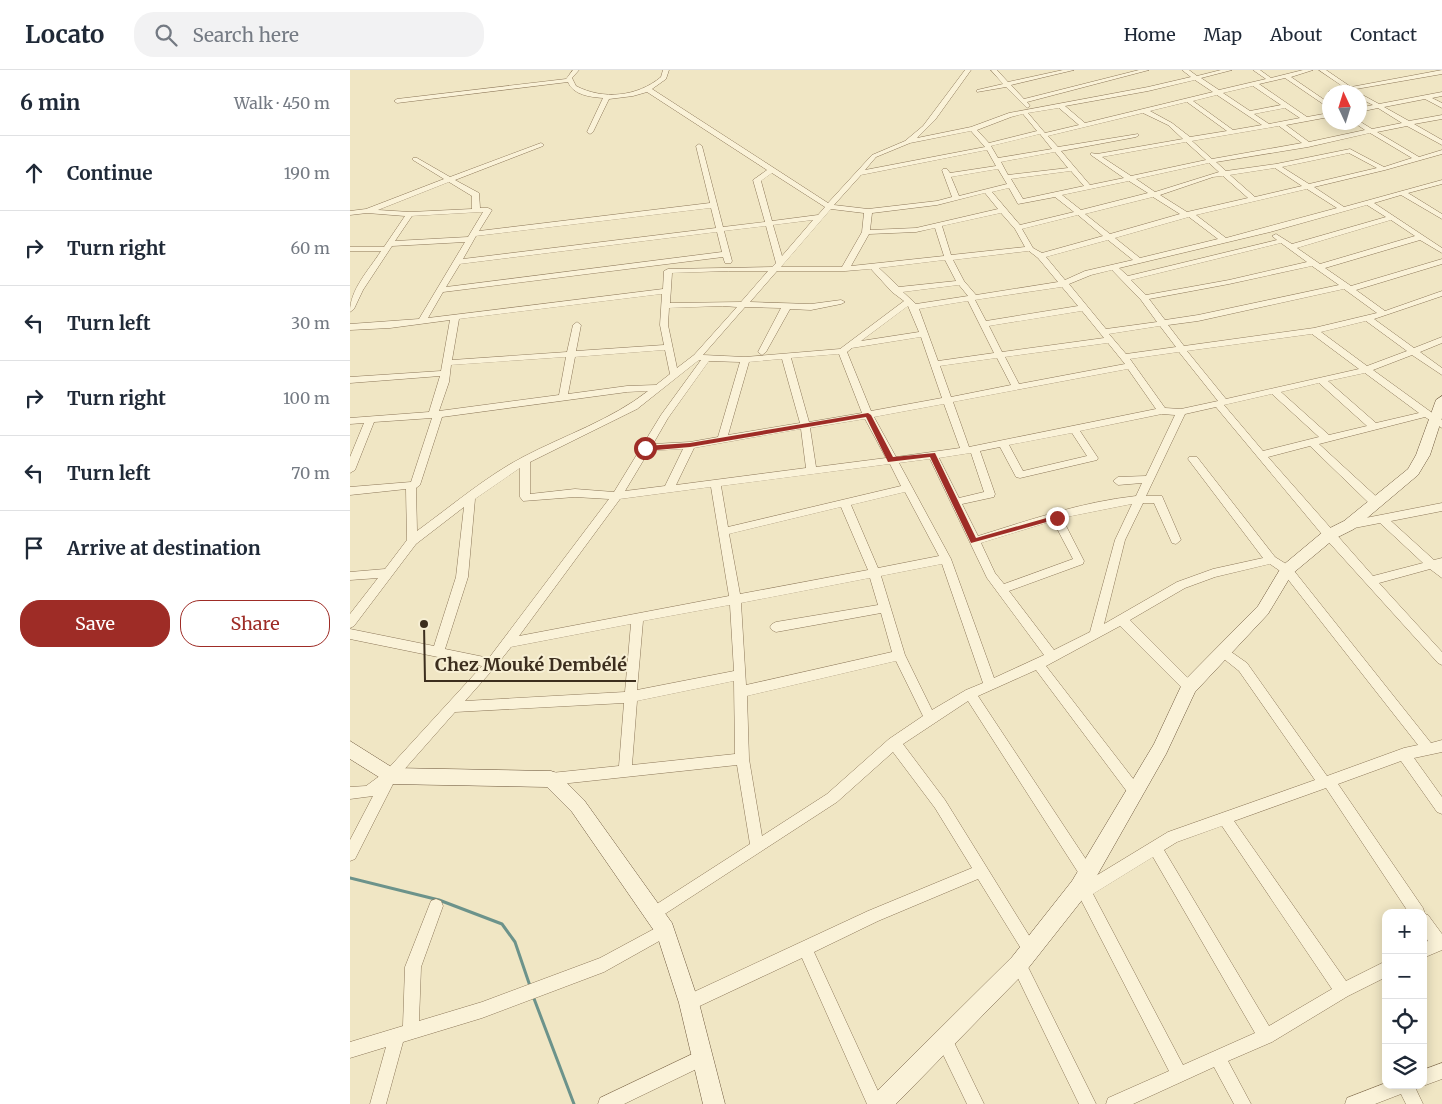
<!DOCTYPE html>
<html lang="en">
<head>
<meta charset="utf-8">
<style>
  body { margin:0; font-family:Merriweather,serif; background:#f2f2f3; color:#1f2937 }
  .controls { position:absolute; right:15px; bottom:15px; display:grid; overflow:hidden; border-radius:10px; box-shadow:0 2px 12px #0003 }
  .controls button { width:45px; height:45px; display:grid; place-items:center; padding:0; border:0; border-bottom:1px solid #e0e1e3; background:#fff; color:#1f2937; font:25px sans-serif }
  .compass { position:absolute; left:972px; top:15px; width:45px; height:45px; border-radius:50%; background:#fff; box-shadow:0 2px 12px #0003; rotate:356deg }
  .stop { position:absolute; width:15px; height:15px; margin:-11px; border:4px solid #9e2c26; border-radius:50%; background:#fff }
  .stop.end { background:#9e2c26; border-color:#fff; box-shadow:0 1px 5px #0008 }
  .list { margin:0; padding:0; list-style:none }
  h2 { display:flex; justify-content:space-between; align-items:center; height:65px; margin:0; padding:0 20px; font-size:21px }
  h2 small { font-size:16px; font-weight:400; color:#747a83 }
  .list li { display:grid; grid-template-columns:32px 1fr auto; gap:15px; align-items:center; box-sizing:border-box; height:75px; padding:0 20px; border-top:1px solid #e0e1e3 }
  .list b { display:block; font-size:19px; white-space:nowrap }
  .list em { font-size:16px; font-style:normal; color:#747a83 }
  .actions { display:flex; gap:10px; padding:15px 20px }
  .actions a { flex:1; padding:11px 0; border:1px solid #9e2c26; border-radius:20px; text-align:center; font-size:18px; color:#9e2c26 }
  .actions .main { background:#9e2c26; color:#fff }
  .icon { flex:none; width:28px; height:28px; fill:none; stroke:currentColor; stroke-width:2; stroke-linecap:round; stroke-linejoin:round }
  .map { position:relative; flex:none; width:1092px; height:1034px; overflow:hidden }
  header { display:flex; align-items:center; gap:30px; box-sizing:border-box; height:70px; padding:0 25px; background:#fff; border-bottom:1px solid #e0e1e3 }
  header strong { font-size:24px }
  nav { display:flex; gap:28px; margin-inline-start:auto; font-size:18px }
  .search { width:350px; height:45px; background:#f2f2f3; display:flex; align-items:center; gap:12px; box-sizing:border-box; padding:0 18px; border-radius:20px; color:#747a83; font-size:19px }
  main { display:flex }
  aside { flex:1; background:#fff }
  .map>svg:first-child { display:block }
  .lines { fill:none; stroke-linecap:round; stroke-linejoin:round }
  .stream { stroke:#6c938b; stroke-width:3 }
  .street-casing { stroke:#8c7759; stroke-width:1 }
  .secondary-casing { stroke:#6e583d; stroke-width:1 }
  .street { fill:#faf2d8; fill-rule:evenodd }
  .secondary { fill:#faf2d8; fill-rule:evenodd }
  .route { fill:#9e2c26 }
  .leader { fill:none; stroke:#3c2e1e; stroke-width:2 }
  .callout-dot { fill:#3c2e1e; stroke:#f7efd4; stroke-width:2 }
  .callout-label { font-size:18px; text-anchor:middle; font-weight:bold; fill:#3c2e1e; stroke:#f7efd4; stroke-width:4; stroke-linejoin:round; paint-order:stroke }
</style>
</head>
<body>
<header>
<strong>Locato</strong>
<div class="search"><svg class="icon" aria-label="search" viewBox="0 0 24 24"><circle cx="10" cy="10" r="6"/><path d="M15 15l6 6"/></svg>Search here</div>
<nav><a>Home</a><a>Map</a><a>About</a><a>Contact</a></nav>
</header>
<main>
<aside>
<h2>6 min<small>Walk · 450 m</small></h2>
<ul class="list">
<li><svg class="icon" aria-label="ahead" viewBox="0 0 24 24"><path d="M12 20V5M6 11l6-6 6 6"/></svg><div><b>Continue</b></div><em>190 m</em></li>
<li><svg class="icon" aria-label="right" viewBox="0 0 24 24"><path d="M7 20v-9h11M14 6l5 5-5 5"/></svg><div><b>Turn right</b></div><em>60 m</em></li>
<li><svg class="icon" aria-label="left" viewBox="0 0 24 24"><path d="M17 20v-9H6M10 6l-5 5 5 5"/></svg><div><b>Turn left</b></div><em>30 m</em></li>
<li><svg class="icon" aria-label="right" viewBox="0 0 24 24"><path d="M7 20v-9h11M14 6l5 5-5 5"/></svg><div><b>Turn right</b></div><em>100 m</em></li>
<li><svg class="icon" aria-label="left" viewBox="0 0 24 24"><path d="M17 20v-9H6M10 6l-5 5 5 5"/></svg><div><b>Turn left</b></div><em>70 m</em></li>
<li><svg class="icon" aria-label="arrive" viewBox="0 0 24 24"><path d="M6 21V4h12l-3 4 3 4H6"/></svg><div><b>Arrive at destination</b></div></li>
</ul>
<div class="actions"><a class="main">Save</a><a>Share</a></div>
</aside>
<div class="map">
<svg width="1092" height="1034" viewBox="0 0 1092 1034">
  <rect width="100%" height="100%" fill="#f0e6c4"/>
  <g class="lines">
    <g class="stream">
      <path d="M0,808L89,830L152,854L165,872L180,916"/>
      <path d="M183,926L224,1034"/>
    </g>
    <g class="street-casing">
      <g id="street">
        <path d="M223,0H229L222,8L226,16C253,30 287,27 311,7L313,0H319L316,9L302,19L478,133L522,85L555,71L573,56L615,0H621L585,50L567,68L621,57L659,43L798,17L841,7L832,0H839L847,6L871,0H882L851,8L869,20L916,9L903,0H910L921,8L953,0H963L941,7L979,33V38L935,8L909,14L957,47L979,43V47L936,55L959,72L1015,60L1003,52L1009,51L1022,59L1052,53L1028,38L1009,42V38L1023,35L1009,28V23L1029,34L1092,22V26L1082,28L1092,33V38L1075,29L1034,37L1059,51L1092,45V49L1064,54L1092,70V75L1057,56L1027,62L1069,87L1092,80V84L1035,100L964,117L994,137L1092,110V114L1058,123L1092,144V149L1051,125L1024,133L1092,178V183L1070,170L975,198L1001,216L1092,189V194L1006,220L1035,241L1092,221V226L1024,249L1064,278L1092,267V273L1070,282L1092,298V305L1062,285L1023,300L1092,350V358L1075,347L969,374L1030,430L1031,433L1030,436H1022L960,376L918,387L1023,506L1073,493L1030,453L999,459L994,455L995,452L1092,433V441L1041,451L1084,490L1092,488V508L1080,499L1029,513L1092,582V595L1088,593L975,468L866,337L835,344L796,426H812L831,470L826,474L822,473L804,433H793L775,470L754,554L827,512L863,499L913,488L838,389L839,387H847L925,487L941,497L1081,673L1092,670V682L1064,688L1092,727V744L1087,742L1051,691L988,714L1073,838L1075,844L1078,845L1092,864V880L1073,888V873L1078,871L1073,863V843H1059L976,718L884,751L996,911L1036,891V907L998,926L922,972L878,991L901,1034H884L864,997L783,1034H756L758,1028L819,1001L729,826L724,823L722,818L724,813L737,811L733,810L618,631L553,674L595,730L688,880L685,885L680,888L675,885L628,809L528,851L464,882L534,1034H517L452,888L339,941L333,939L331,933L333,927L518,841L622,798L585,738L543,682L487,732L304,851L299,849L297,844L299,839L400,774L387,695L201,715L196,713L194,709L196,705L201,703L269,696L274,633L105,642L45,710L5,789L0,791V770L23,726L0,729V717L16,716L35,702L132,596L0,569V559L84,576L106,507L114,437L66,474L4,556L0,558V544L28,508L0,510V502L35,499L57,470L56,419L0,425V417L61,412L82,348L24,352L5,400L0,403V387L14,353L0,354V348L79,342L90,306L0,313V307L91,301L100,250L40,258L0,260V254L69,249L115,172L42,176L13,220L4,239L0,242C0,219 19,200 31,181H0V177H34L55,146L17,143L0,145V141L16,139L94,109L63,90V88H67L100,107L191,73L194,75L193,76L105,110L129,123L130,138H138L142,140L129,161L360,133L346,76L349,74L352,76L373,157L415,152L403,110L417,100L297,22L283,26L259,29L243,62L240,64L237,62L253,28C240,27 223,25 218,12L47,33L44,31L47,29L216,9ZM845,10L863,22L735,53L715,36L798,21ZM903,16L931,35L900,41L873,23ZM867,25L912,55L883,60L843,31ZM837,32L877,61L840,67L822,53L800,41ZM709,38L729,55L695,63L678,43ZM935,38L950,48L919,54L904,44ZM793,43L818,55L833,69L747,84L741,83V85L774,108L740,115L711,81L786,67L789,65L788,64L708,77L698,66ZM673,44L687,61L639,73L627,60L661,47ZM929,56L952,73L862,89L842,71ZM621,61L635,77L515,100L526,87L560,73ZM1020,63L1062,88L1034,97L1000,79L926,94L876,101L866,92L958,77ZM690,64L702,79L648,88L641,76ZM836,72L856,90L781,106L752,87ZM637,80L646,96L600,103L597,99H593L592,100L602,127L587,131L518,139L484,135L511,105ZM705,82L718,98L658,105L651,92ZM999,83L1027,98L959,114L932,97ZM859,93L869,102L805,122L786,109ZM925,98L952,116L905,127L880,105ZM648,99L657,114L609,126L601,107ZM721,101L734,116L673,129L661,109ZM422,103L475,137L468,145L422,151L411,111ZM873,106L898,128L837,142L810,125L863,107ZM779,111L798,123L731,140L712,125ZM99,112L122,126V139L60,142L28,140ZM659,118L668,134L705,127L724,142L670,155L642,122ZM957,119L987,138L876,168L846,145ZM635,123L648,139L566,158L520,160L522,143L587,135ZM803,127L830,144L760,164L735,144ZM1017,135L1036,147L942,174L926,164L922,166L927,170L778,206L769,198L920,162ZM361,138L366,158L113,189L126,166ZM481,139L514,143L512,162L492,197H431ZM133,142L118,167L45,171L62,146ZM651,143L665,159L675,177L601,185L592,156ZM728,145L753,166L692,183L683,178L672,159ZM839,147L868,169L790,188L765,168ZM463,150L432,186L423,155ZM1041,150L1065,166L970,194L947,178ZM416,156L426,193L422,197L318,199L314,201L313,219L78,248L93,222L373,187L375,193H381L382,191L374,161ZM585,158L594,186L501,196L519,164L566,162ZM367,162L372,182L96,217L110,194ZM758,170L783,190L735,201L715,210L696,187ZM931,173L957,192L879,210L796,225L781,210ZM679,181L688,188L708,212L626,225L614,211L603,190ZM595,190L606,211L549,217L529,198ZM962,196L989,215L848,245L815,250L799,229L879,214ZM521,199L542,222L554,231L490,279L395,287L353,285L395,237L431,238L408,282L412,285L416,282L440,239L461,240L491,234L495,232L491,230L461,234L400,232L427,201H495ZM762,200L791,230L807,252L756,259L719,214L741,205ZM379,201H418L391,232L320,233L322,203ZM609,215L618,226L566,234L553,222ZM712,217L728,236L636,251L625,230ZM994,219L1027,243L964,258L834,276L818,255L848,251ZM312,224L310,255L314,275L226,281L231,255L227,252L223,255L217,282L102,290L109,249ZM618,231L644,283L588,291L569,239ZM373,236L387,237L344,285L327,298L318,255L319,238ZM558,236L569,262L511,271ZM732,241L754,268L652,282L639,256ZM1016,251L1057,281L1017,296L971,262ZM810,256L826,277L776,284L759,264ZM962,264L1009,299L876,329L837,281ZM571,267L592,328L521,341L497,282L502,278ZM758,273L775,294L669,314L655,287ZM315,280L320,304L306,315L277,316L218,324L225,287ZM829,282L868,331L831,339L815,338L780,289ZM489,284L512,343L459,352L441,288ZM216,287L209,325L89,341L99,312L101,295ZM647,288L661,315L601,327L590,296ZM432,289L450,353L378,365L399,292ZM349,290H351L311,345L264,422L225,419L180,424V392L287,339ZM359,291L390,292L368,367L340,372L303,374L318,348ZM778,299L806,339L619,377L603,332ZM1015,303L1069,343L1026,353L978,311ZM969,313L1017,356L979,365L931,322ZM298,321C261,350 215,365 173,387C138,405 100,437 67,461L66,418L70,415L92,347L277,322ZM922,324L969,367L913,381L874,335ZM594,334L610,378L546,387L524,347ZM812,344L825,345L796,406L768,407L763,411L768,415L792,413L786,426C731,432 680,450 628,466L612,434L644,427L645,424L630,381L650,377L666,407L670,408L747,390L748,388L730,361ZM515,349L536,388L466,397L460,358ZM451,359L456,398L326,415L344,378ZM722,363L737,386L673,401L659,375ZM333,379L315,416L275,421L299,381ZM621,383L634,422L609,428L589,388ZM580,389L637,508L694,585L644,608L601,489L549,393ZM540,394L551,416L378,457L371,416ZM170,398V427L173,431L225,427L259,429L139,588L95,579L118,507L125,429ZM361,417L379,526L169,566L270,429ZM555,422L589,486L528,498L501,435ZM782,434L765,470L740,562L704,580L659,521L733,494L734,491L712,448ZM491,437L518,500L390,524L379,464ZM703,451L723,489L654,514L645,503L631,473ZM592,494L633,613L616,620L582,640L555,585L531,506ZM920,494L933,503L1068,675L1054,678L977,706L897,593L877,579L873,577L869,579L867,582L869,585L889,601L965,710L818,762L744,807L743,800L628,626L686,600L781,727L786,729L791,727L793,723L791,719L696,596L770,556L835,621L839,622L843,621L845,617L843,613L780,550L835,518L865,507ZM520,508L528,535L426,552L422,554L420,557L422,560L426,562L531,543L542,582L396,615L391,533ZM380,535L384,601L287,620L293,551ZM281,554L275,622L115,631L146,596L161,577ZM546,591L573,646L539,669L477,724L412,766L399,689L397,626ZM384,611L385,684L282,695L287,631ZM872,756L982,919L919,956L814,780L827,772ZM803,787L905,963L833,995L743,824Z"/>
        <path d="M641,0H647L658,12L713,0H724L661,15L674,29L789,0H799L677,32L680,36L677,38L656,17L627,22V20L653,14Z"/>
        <path d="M969,0H976L1001,17L1092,0V4L1006,19L1007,21L1005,22L999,21L979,23V21L995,18Z"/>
        <path d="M86,829L91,831L93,836L71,897L69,951L132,932L250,888L315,853L320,855L322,860L320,865L254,902L132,948L53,972L36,1034H20L36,977L0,988V972L53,956L55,897L81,831Z"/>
        <path d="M669,886L674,889L746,1034H729L661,894L664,889Z"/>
        <path d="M594,962L600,964L634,1034H617L586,970L588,964Z"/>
        <path d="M353,979L359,981L361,987L359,993L274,1034H248L250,1028Z"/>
        <path d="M1092,993V1009L1073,1016L1071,1015H1073V1000Z"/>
        <path d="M1036,1013V1015H1064L1073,1034H1056L1051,1024L1025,1034H995L997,1028Z"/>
      </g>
    </g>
    <g class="secondary-casing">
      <g id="secondary">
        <path d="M1092,326V348L1080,385L1068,405L1004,459L984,469L942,504L918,544L845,622L816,684L736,825L676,901L546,1034H519L522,1026L662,887L722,811L804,674L833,612L908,536L932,496L974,461L994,451L1058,399L1066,385L1086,330Z"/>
        <path d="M0,671L43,698L201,701L207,703L234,730L322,853L349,933L375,1034H353L329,933L307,865L222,742L197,717L40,714L0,689Z"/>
      </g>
    </g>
    <use href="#street" class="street"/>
    <use href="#secondary" class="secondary"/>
  </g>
  <path class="route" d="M518,343L521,345L543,387L585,383L626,468L707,445L711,448L621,473L580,387L538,392L516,347L340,377L295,381L292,378L295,376L340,373Z"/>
  <path class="leader" d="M74 554L75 611H286"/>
  <circle class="callout-dot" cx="74" cy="554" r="5"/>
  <g class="callout-label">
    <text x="181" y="601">Chez Mouké Dembélé</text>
  </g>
</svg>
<div class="controls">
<button>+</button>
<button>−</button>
<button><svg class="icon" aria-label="locate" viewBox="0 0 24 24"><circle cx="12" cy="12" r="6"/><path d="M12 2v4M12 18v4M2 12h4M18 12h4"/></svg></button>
<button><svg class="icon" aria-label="layers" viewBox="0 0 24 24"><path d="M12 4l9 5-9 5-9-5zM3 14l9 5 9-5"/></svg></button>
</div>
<svg class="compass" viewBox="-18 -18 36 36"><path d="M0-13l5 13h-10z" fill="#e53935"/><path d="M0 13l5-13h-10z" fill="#747a83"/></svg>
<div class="stop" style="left:295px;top:378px"></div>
<div class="stop end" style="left:707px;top:448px"></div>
</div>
</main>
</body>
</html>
